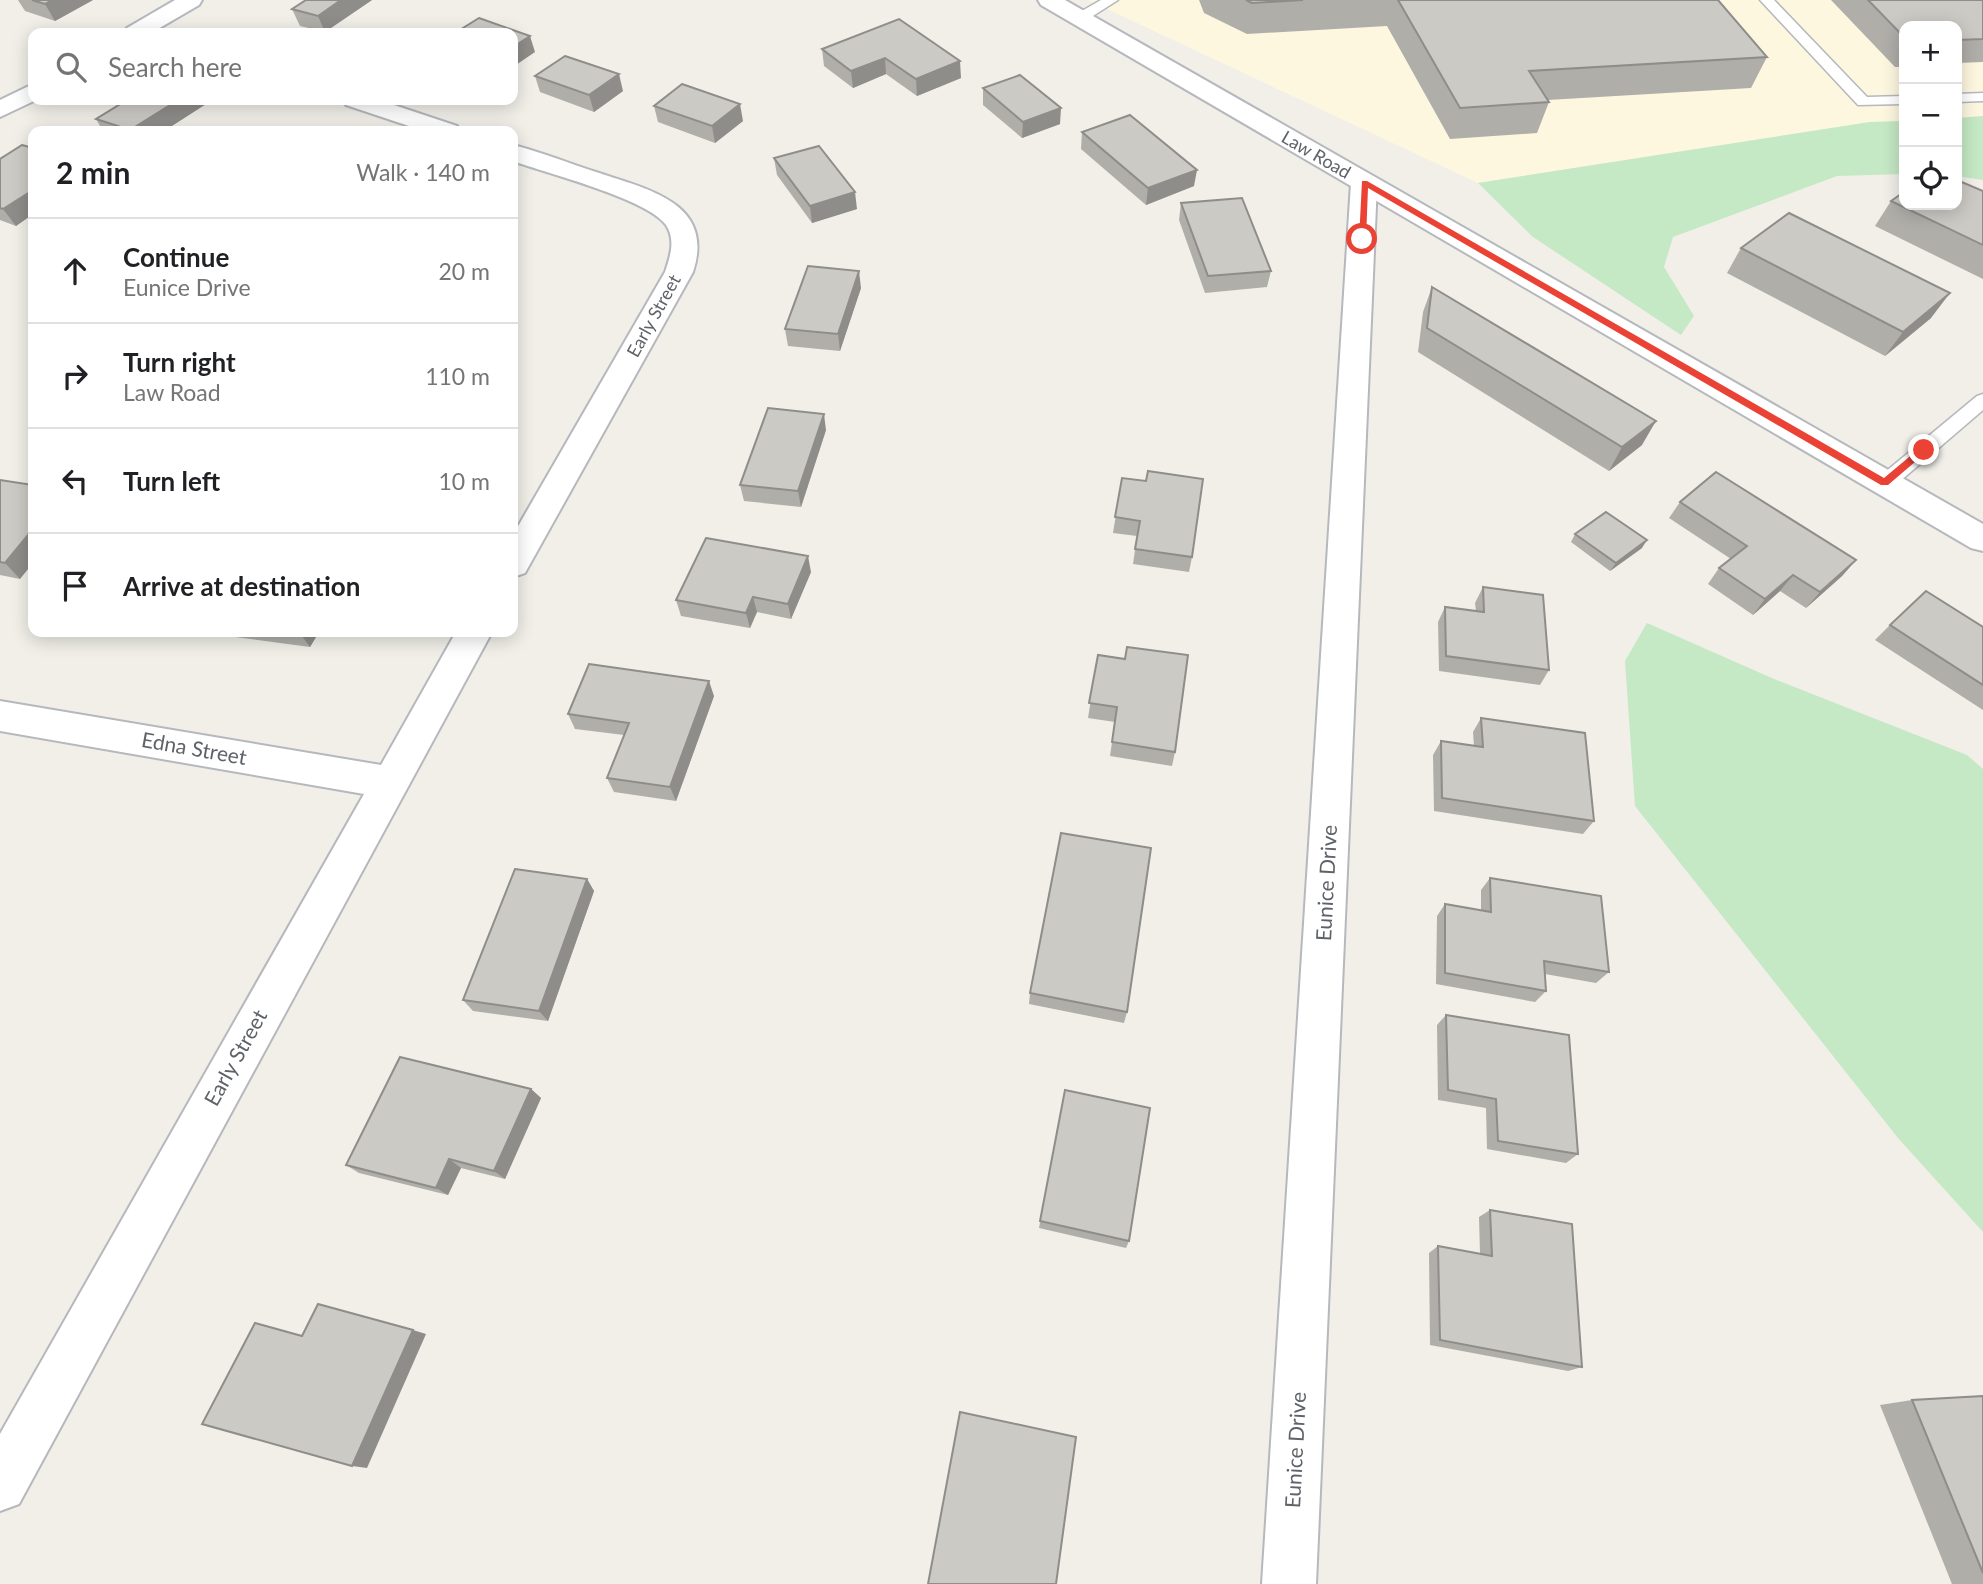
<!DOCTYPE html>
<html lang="en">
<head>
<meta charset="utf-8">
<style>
  body { margin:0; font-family:Lato,sans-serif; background:#f6f6f6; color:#202124 }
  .controls { position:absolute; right:21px; top:21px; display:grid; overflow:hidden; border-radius:14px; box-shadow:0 4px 18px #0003 }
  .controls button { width:63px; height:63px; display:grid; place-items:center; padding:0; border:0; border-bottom:2px solid #e0e0e0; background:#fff; color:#202124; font:35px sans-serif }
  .stop { position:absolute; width:21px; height:21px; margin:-16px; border:5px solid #ea4335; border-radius:50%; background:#fff }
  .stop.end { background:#ea4335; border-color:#fff; box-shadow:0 2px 7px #0008 }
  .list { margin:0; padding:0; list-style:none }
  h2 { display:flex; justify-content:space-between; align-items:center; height:91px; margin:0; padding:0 28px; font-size:30px }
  h2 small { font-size:23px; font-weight:400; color:#757577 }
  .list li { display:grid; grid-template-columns:46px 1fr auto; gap:21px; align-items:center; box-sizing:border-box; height:105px; padding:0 28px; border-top:2px solid #e0e0e0 }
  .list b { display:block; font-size:26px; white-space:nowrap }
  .list p { margin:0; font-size:23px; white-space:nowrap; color:#757577 }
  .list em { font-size:23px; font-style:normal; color:#757577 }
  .icon { flex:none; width:38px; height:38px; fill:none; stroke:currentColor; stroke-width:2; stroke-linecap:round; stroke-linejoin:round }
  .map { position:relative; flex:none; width:1983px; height:1584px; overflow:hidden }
  .search { position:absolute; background:#fff; box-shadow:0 4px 18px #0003; left:28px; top:28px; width:490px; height:77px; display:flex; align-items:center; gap:18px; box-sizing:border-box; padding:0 24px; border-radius:14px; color:#757577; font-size:26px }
  .panel { position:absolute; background:#fff; box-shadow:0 4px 18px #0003; left:28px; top:126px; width:490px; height:511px; border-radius:14px }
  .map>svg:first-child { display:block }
  .commercial { fill:#fef7e0 }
  .green { fill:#c5e8c5 }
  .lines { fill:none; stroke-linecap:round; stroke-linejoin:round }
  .service-casing { stroke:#b5b8bc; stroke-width:3 }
  .minor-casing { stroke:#b5b8bc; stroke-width:4 }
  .tertiary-casing { stroke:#b5b8bc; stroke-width:4 }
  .service { fill:#fff; fill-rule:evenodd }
  .minor { fill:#fff; fill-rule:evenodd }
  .tertiary { fill:#fff; fill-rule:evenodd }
  .wall { fill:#afaea9 }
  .shaded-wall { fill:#8f8d8a }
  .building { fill:#cccac5; stroke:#8f8d8a; stroke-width:2 }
  .route { fill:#ea4335 }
  .labels { text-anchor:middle; stroke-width:5; stroke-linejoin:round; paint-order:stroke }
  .far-street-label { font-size:18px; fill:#5f6368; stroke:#fff }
  .street-label { font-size:21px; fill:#5f6368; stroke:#fff }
</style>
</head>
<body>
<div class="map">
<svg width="1983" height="1584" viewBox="0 0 1983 1584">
  <rect width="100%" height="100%" fill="#f1efe8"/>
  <path class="commercial" d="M1088,0H1983V116L1957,118V26H1904V121L1870,122L1478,183Z"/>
  <g class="green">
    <path d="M1983,116V180L1957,176V118Z"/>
    <path d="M1904,121V174L1837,176L1673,237L1664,267L1694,316L1681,335L1533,237L1478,183L1870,122Z"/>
    <path d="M1647,623L1774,679L1967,755L1983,769V1232L1898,1138L1635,806L1625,661Z"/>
  </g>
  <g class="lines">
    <g class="service-casing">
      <g id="service">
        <path d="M1101,0H1118L1085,21H1075V15Z"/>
        <path d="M1760,0H1774L1867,97L1904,96V104L1858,105Z"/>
        <path d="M1983,93V101L1957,102V94Z"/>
        <path d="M1983,394V410L1892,488H1878L1875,483L1878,478L1977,396Z"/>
      </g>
    </g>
    <g class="minor-casing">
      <g id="minor">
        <path d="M175,0H202L199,5L151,33H123L127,28Z"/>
        <path d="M33,84V100H36L0,117V100Z"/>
        <path d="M343,100H379L457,126L461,131H424L346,105Z"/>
        <path d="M513,145C541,152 568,163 596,172C646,189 716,202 693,272L525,573L513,577V535L665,272C670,257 676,240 666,225C648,199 546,173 513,161Z"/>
        <path d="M1364,175L1373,177L1377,183L1316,1584H1262L1351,183L1355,177Z"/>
        <path d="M456,632H492L19,1504L0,1511V1434L364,794L0,731V701L381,765Z"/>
      </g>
    </g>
    <g class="tertiary-casing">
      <path id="tertiary" d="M1038,0H1065L1983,524V551L1971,548L1041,5Z"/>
    </g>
    <use href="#service" class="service"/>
    <use href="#minor" class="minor"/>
    <use href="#tertiary" class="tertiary"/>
  </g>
  <g class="wall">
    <path d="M18,0H93L55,21L25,11Z"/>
    <path d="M306,0H372L325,32L300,26L292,9Z"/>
    <path d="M1199,0H1718L1767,57L1751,88L1548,100L1549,102L1537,133L1450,139L1387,26L1247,34L1204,13Z"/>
    <path d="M1831,0H1982L1983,1V62L1957,63V26H1904V67H1895Z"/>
    <path d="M899,19L961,78L917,96L886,74L853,88L824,66L822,49Z"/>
    <path d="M535,76L623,91L594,112L540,92Z"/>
    <path d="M983,88L1060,124L1022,138L983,105Z"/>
    <path d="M127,100H204L206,104L164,131H103L96,119Z"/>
    <path d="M654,106L743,121L715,143L658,122Z"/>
    <path d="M1082,132L1194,186L1146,205L1081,149Z"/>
    <path d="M33,148V214L16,226L0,220V159Z"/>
    <path d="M774,158L857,209L812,223L777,175Z"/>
    <path d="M1983,191V279L1875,226L1891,201Z"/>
    <path d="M1181,203L1271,271L1267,287L1205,293L1179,220Z"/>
    <path d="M1741,248L1931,318L1885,356L1727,273Z"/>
    <path d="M1432,287L1642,445L1609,471L1418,352L1423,312Z"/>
    <path d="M861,288L840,351L788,346L785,329Z"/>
    <path d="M826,430L801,507L744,501L740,485Z"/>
    <path d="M1122,478L1192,557L1189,572L1133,564L1137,536L1113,533Z"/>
    <path d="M0,480L20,579L0,575Z"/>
    <path d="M1680,502L1856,560L1842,576L1806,608L1780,591L1753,615L1708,584L1719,568L1731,559L1669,518Z"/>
    <path d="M1575,534L1642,548L1610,571L1571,542Z"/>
    <path d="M811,572L791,619L757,612L750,628L681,616L676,600Z"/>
    <path d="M1483,587L1549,670L1540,685L1439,671L1438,622L1445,607L1476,611L1475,603Z"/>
    <path d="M1890,625L1983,627V710L1875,640Z"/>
    <path d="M198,632H319L310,647Z"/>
    <path d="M1098,655L1175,752L1172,766L1110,756L1115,722L1088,718Z"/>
    <path d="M714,696L676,801L614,792L607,778L624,735L575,729L568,714Z"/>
    <path d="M1481,718L1594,821L1583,834L1434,811L1433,755L1441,741L1474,746L1473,732Z"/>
    <path d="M1490,878L1609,972L1596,983L1545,974L1546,991L1535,1002L1436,984L1437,916L1445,904L1481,910V890Z"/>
    <path d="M587,879L594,891L548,1021L473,1011L463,1000Z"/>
    <path d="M1030,993L1127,1012L1124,1023L1029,1004Z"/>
    <path d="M1446,1015L1578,1154L1566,1163L1487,1149L1486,1108L1438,1100L1437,1025Z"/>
    <path d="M531,1089L541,1098L505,1179L461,1168L448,1195L359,1173L346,1165Z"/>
    <path d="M1065,1090L1129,1241L1126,1248L1039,1228Z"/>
    <path d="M1490,1210L1582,1367L1568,1371L1430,1345L1429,1253L1438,1246L1480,1254L1479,1217Z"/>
    <path d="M1983,1396V1584H1952L1880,1405L1912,1400Z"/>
  </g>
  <g class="shaded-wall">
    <path d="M53,0H93L55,21L45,4Z"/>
    <path d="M341,0H372L325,32L318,16Z"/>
    <path d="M530,36L535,52L513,67V47Z"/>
    <path d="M885,58L886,74L853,88L851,71Z"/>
    <path d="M960,61L961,78L917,96L916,79Z"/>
    <path d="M619,74L623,91L594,112L589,95Z"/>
    <path d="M178,100H204L206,104L164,131H130V130Z"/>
    <path d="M740,104L743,121L715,143L712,126Z"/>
    <path d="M1061,108L1060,124L1022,138L1023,122Z"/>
    <path d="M1197,170L1194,186L1146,205L1148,188Z"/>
    <path d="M33,190V214L16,226L3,209Z"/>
    <path d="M855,192L857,209L812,223L810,206Z"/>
    <path d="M859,271L861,288L840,351L838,334Z"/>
    <path d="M1950,293L1931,318L1885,356L1903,332Z"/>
    <path d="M824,414L826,430L801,507L798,491Z"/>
    <path d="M1656,421L1642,445L1609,471L1622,447Z"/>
    <path d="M33,529V563L20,579L5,563Z"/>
    <path d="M1647,540L1642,548L1610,571L1616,563Z"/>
    <path d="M808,556L811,572L791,619L788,604Z"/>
    <path d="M1856,560L1842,576L1806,608L1820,592Z"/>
    <path d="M1793,575L1780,591L1753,615L1765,599Z"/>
    <path d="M753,597L757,612L750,628L746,613Z"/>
    <path d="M299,632H319L310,647Z"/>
    <path d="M709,681L714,696L676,801L670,787Z"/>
    <path d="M587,879L594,891L548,1021L539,1011Z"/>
    <path d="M531,1089L541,1098L505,1179L494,1171Z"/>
    <path d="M449,1159L461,1168L448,1195L436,1188Z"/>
    <path d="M413,1330L426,1334L367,1468L352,1466Z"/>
  </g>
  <g class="building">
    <path d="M32,0H53L45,4Z"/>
    <path d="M306,0H341L318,16L292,9Z"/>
    <path d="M1246,0H1303L1252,3Z"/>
    <path d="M1398,0H1718L1767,57L1529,71L1549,102L1460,108Z"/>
    <path d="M1868,0H1982L1983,1V39L1957,40V26H1904V37Z"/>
    <path d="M479,18L530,36L513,47V33H455Z"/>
    <path d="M899,19L960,61L916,79L885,58L851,71L822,49Z"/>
    <path d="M565,56L619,74L589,95L535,76Z"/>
    <path d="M1020,75L1061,108L1023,122L983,88Z"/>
    <path d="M682,84L740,104L712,126L654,106Z"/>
    <path d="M127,100H178L130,130L96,119Z"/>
    <path d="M1130,115L1197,170L1148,188L1082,132Z"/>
    <path d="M22,145L33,148V190L3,209L0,208V159Z"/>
    <path d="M819,146L855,192L810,206L774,158Z"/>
    <path d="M1957,180L1983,191V245L1891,201L1904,192V205H1957Z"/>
    <path d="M1242,198L1271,271L1208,276L1181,203Z"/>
    <path d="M1789,213L1950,293L1903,332L1741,248Z"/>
    <path d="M808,266L859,271L838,334L785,329Z"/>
    <path d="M1432,287L1656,421L1622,447L1427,328Z"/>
    <path d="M768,408L824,414L798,491L740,485Z"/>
    <path d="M1148,471L1203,479L1192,557L1135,549L1140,521L1115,517L1122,478L1146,481Z"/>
    <path d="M1716,472L1856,560L1820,592L1793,575L1765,599L1719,568L1747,546L1680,502Z"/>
    <path d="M0,480L33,485V529L5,563L0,562Z"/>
    <path d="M1606,512L1647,540L1616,563L1575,534Z"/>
    <path d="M706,538L808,556L788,604L753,597L746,613L676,600Z"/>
    <path d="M1483,587L1543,595L1549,670L1446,656L1445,607L1484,612Z"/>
    <path d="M1926,591L1983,627V685L1890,625Z"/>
    <path d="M1127,647L1188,655L1175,752L1112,742L1117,707L1089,703L1098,655L1125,659Z"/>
    <path d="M589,664L709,681L670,787L607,778L629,723L568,714Z"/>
    <path d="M1481,718L1585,733L1594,821L1442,798L1441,741L1483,747Z"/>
    <path d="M1061,833L1151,848L1127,1012L1030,993Z"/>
    <path d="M515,869L587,879L539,1011L463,1000Z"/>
    <path d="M1490,878L1601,896L1609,972L1544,961L1546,991L1445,973V904L1491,912Z"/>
    <path d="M1446,1015L1569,1035L1578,1154L1498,1141L1496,1099L1448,1090Z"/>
    <path d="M400,1057L531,1089L494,1171L449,1159L436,1188L346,1165Z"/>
    <path d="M1065,1090L1150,1108L1129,1241L1040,1221Z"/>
    <path d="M1490,1210L1572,1224L1582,1367L1440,1340L1438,1246L1492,1256Z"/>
    <path d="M318,1304L413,1330L352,1466L202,1424L255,1323L302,1336Z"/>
    <path d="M1983,1396V1573L1912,1400Z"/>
    <path d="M960,1412L1076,1437L1056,1584H928Z"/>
  </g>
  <path class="route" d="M1362,181H1367L1884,478L1921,447L1929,450L1888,485H1881L1368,188L1366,239L1359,240Z"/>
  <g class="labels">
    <g class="far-street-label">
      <text transform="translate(1316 155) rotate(30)" y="6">Law Road</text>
      <text transform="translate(654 316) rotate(-61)" y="6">Early Street</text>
    </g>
    <g class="street-label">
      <text transform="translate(194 749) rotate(10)" y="7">Edna Street</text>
      <text transform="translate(1327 883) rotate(-87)" y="7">Eunice Drive</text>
      <text transform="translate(236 1058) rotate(-61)" y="7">Early Street</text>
      <text transform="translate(1296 1450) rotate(-87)" y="7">Eunice Drive</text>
    </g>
  </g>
</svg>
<div class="controls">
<button>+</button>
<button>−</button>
<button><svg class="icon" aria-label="locate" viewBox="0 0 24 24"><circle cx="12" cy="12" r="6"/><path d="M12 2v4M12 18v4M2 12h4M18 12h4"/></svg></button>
</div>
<div class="stop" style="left:1362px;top:239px"></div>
<div class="stop end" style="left:1924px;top:450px"></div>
<div class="search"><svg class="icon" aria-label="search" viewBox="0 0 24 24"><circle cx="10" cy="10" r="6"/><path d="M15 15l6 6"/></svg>Search here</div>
<section class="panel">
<h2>2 min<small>Walk · 140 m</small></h2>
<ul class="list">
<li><svg class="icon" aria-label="ahead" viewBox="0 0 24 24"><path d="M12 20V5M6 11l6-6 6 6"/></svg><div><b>Continue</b><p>Eunice Drive</p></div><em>20 m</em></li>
<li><svg class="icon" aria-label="right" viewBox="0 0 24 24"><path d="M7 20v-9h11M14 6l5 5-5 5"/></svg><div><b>Turn right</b><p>Law Road</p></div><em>110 m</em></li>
<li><svg class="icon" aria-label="left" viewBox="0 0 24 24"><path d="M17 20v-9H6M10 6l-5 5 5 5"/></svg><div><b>Turn left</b></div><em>10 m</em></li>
<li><svg class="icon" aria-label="arrive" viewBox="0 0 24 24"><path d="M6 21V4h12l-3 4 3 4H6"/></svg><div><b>Arrive at destination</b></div></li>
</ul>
</section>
</div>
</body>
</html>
